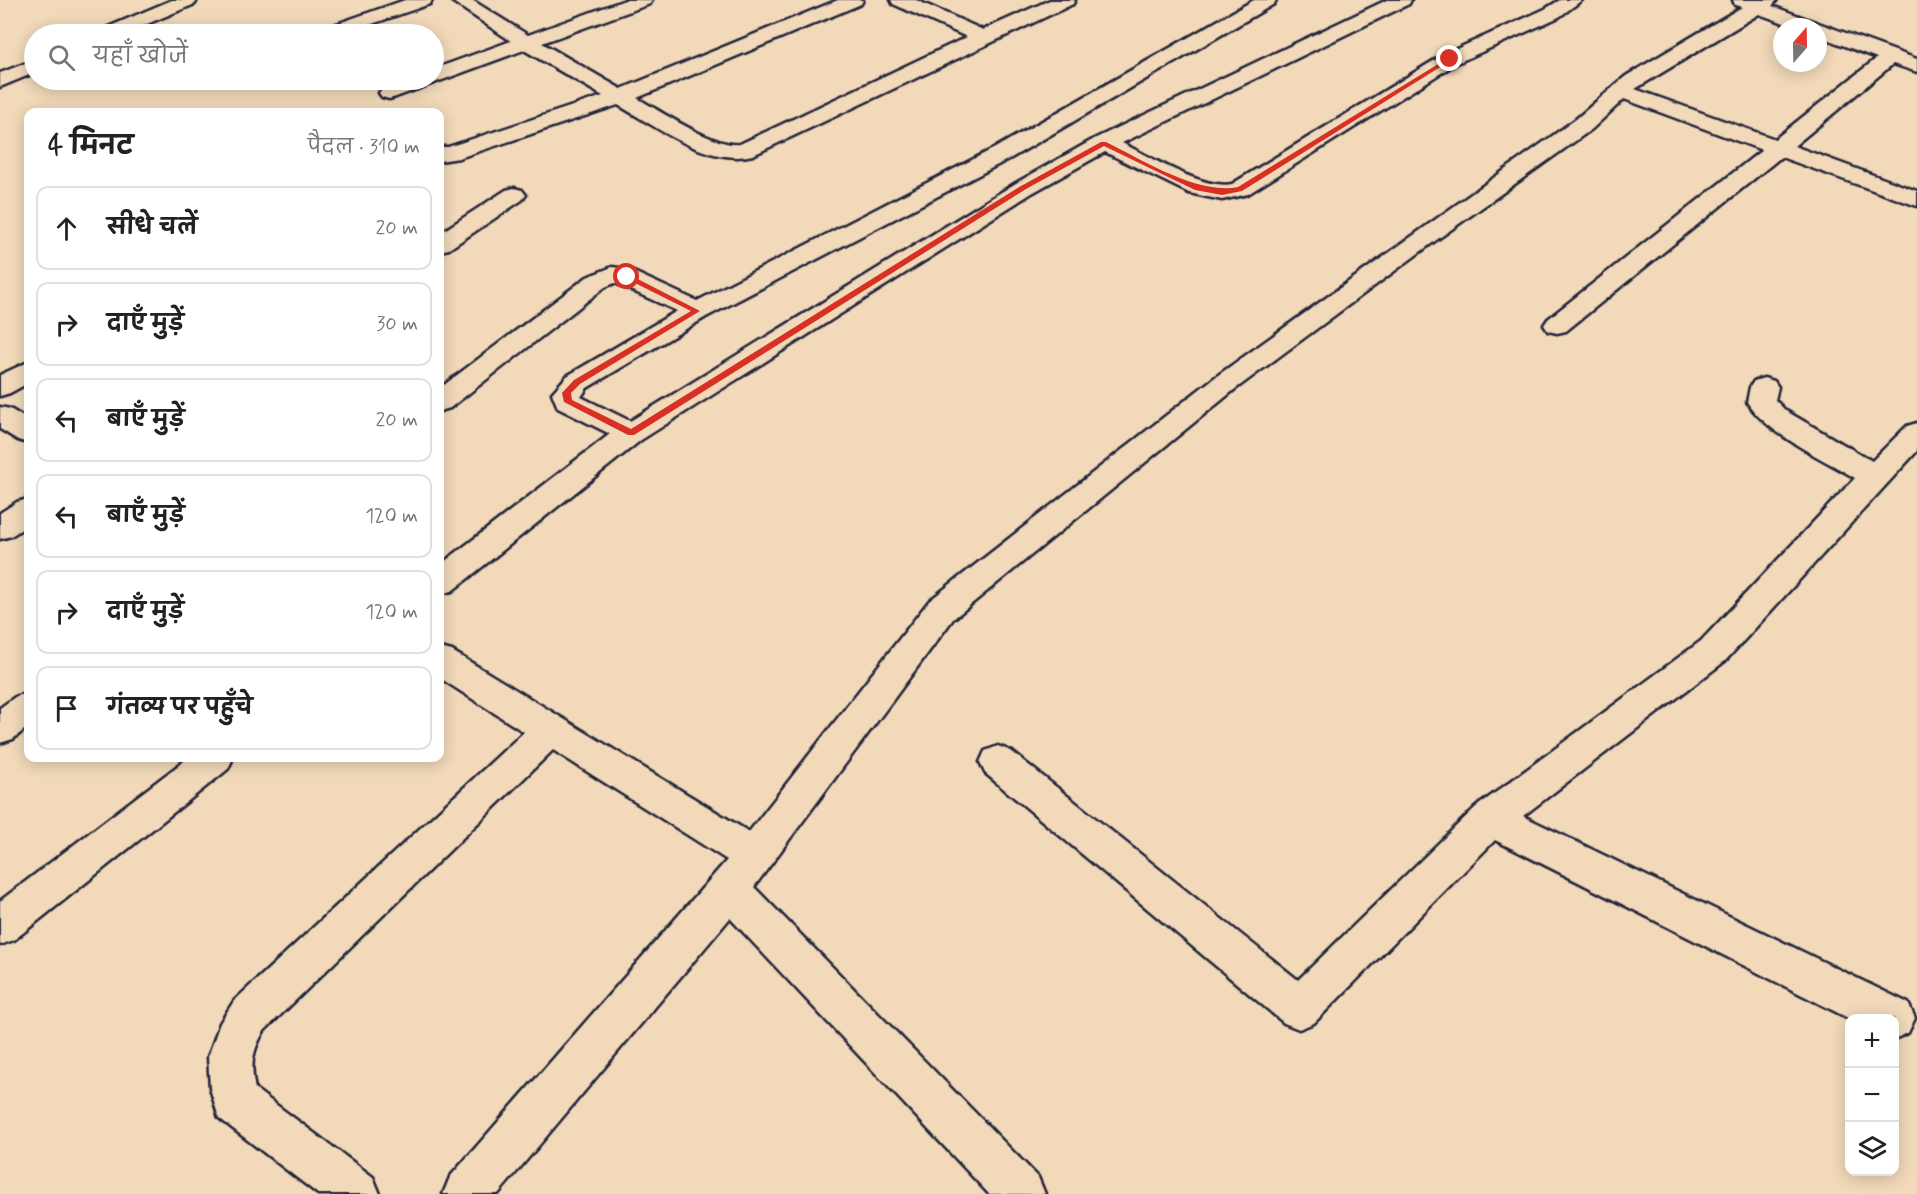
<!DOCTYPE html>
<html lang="hi">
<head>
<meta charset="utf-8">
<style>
  body { margin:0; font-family:Mynerve,"Playpen Sans Deva",sans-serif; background:#f6f6f6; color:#222 }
  .controls { position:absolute; right:18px; bottom:18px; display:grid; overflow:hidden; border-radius:12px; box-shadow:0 3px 15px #0003 }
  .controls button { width:54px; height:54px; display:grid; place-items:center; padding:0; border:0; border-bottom:2px solid #e0e0e0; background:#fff; color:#222; font:30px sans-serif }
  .compass { position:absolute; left:1773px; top:18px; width:54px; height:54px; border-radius:50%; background:#fff; box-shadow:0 3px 15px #0003; rotate:20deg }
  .stop { position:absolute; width:18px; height:18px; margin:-14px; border:4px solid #d93025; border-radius:50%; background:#fff }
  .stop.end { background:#d93025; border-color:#fff; box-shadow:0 2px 6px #0008 }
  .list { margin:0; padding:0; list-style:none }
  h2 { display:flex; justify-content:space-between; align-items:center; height:78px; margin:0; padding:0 24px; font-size:26px }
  h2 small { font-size:20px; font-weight:400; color:#767676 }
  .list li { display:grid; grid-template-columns:39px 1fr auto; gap:18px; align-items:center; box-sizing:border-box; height:84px; margin:0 12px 12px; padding:0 12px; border:2px solid #e0e0e0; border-radius:12px }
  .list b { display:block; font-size:22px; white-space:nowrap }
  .list em { font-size:20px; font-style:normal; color:#767676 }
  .icon { flex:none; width:33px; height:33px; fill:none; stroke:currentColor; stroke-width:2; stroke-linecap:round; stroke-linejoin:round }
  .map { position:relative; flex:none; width:1917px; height:1194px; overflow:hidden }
  .search { position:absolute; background:#fff; box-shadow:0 3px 15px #0003; left:24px; top:24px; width:420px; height:66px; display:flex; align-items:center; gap:15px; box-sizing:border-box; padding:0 21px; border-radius:33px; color:#767676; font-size:22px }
  .panel { position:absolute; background:#fff; box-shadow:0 3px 15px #0003; left:24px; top:108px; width:420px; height:654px; border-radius:12px }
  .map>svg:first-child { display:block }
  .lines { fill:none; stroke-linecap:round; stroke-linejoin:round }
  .street-casing { stroke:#22223b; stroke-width:5 }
  .street { fill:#f1d9b9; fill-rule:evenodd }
  .route { fill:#d93025 }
</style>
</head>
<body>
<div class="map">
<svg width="1917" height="1194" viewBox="0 0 1917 1194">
  <rect width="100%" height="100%" fill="#f1d9b9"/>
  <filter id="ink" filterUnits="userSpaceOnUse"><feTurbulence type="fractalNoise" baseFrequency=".0167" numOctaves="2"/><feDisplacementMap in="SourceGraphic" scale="12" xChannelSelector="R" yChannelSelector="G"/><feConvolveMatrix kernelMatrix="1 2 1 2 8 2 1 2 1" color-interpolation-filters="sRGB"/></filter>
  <g filter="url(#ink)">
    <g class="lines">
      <g class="street-casing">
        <g id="street">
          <path d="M172,0H197L195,4L123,34H98L101,30Z"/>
          <path d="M405,0H432L430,4L343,34H316L319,30Z"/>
          <path d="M450,0H472L528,35L625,0H652L650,4L542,43L621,89L838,0H863L861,4L637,98C660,111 715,148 740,144L967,37L893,4L891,0H916L983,30L1050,0H1075L1073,4L753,155C707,166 657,127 618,105L459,158L440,161V147H448L603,96L524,50L396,97L389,99L382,97L379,93C389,78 417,80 434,80V69L511,41Z"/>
          <path d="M1254,0H1276L1274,4L1011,158L706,317L587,388L581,397L630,421L1016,183L1096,138L1387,0H1411L1409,4L1122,143C1149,156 1203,190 1232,184L1443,55L1545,9L1560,0H1582L1559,17L1457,63L1248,194L1222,200L1189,193L1105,152L1032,193L641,440L452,591L440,594V565L610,434L558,408L552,393L567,376L677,311L615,283L605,287L450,408L440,411V388L587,277L612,267L627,269L697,301L995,148Z"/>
          <path d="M1733,0H1777L1772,6L1917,59V72L1893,64L1794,146L1917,191V206L1781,157L1566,331L1557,333L1548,331L1544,325L1548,319L1762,150L1624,99L1592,129L1435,241L1234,390L953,619L754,887L1038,1177L1045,1194H989L730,918L498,1194H443L450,1177L727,860L553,750L264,1031C252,1051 250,1066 255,1089L373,1177L380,1194H318L219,1118L210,1088L208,1057L220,1023L234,1001L524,732L440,678V648L452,651L749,832L929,601L1214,378L1576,119L1626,76L1742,7L1735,5ZM1759,14L1795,27H1818V36L1877,58L1775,139L1635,89Z"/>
          <path d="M34,60V73L0,87V73Z"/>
          <path d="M514,188L522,190L526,195L522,200L449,249L440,251V233L506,190Z"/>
          <path d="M28,362V383L10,393L0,396V375Z"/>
          <path d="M1764,378L1774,381L1778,387L1775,400L1786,411L1872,461L1907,426L1917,423V451L1725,661L1523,816L1908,1003L1915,1018L1908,1033L1894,1039V1018L1850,1019L1495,840L1314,1023L1299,1029L1284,1023L985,773L980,762L985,751L998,746L1011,751L1298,980L1476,807L1701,641L1855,478C1822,458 1767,434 1747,402L1750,387L1754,381Z"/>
          <path d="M0,407L10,409L28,420V443L18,440L0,429Z"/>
          <path d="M28,499V525L11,536L0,539V513L17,502Z"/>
          <path d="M28,692V727L13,739L0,743V708L15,697Z"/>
          <path d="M188,758H233L228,769L14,940L0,945V901Z"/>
        </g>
      </g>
      <use href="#street" class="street"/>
    </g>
  </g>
  <path class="route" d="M1448,58L1453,59L1242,191L1222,195L1195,190L1104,146L1026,189L634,435H628L564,402L562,393L574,380L691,311L625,278V275H630L700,311L580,384L571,393L572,400L631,429L1021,186L1101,142H1106C1143,160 1197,195 1238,187Z"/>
</svg>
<div class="controls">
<button>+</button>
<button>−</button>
<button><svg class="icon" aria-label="layers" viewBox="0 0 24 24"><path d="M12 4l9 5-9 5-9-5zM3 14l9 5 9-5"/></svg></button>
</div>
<svg class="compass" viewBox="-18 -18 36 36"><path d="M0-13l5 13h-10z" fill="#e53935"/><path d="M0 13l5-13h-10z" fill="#767676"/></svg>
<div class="stop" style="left:627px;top:277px"></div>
<div class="stop end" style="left:1450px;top:59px"></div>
<div class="search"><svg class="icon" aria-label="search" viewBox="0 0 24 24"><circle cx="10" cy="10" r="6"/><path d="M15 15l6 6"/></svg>यहाँ खोजें</div>
<section class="panel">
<h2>4 मिनट<small>पैदल · 310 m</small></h2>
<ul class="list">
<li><svg class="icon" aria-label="ahead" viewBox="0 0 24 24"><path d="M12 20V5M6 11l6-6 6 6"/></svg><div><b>सीधे चलें</b></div><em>20 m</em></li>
<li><svg class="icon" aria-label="right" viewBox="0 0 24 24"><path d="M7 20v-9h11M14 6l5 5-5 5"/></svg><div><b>दाएँ मुड़ें</b></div><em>30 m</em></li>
<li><svg class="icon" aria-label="left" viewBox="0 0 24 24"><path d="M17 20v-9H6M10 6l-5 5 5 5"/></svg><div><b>बाएँ मुड़ें</b></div><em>20 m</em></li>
<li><svg class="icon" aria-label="left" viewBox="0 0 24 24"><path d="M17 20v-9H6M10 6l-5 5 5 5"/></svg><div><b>बाएँ मुड़ें</b></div><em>120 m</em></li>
<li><svg class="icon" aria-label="right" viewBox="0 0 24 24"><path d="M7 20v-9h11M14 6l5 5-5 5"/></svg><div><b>दाएँ मुड़ें</b></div><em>120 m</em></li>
<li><svg class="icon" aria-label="arrive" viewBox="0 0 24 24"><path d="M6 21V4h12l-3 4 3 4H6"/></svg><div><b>गंतव्य पर पहुँचे</b></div></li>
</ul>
</section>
</div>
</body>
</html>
